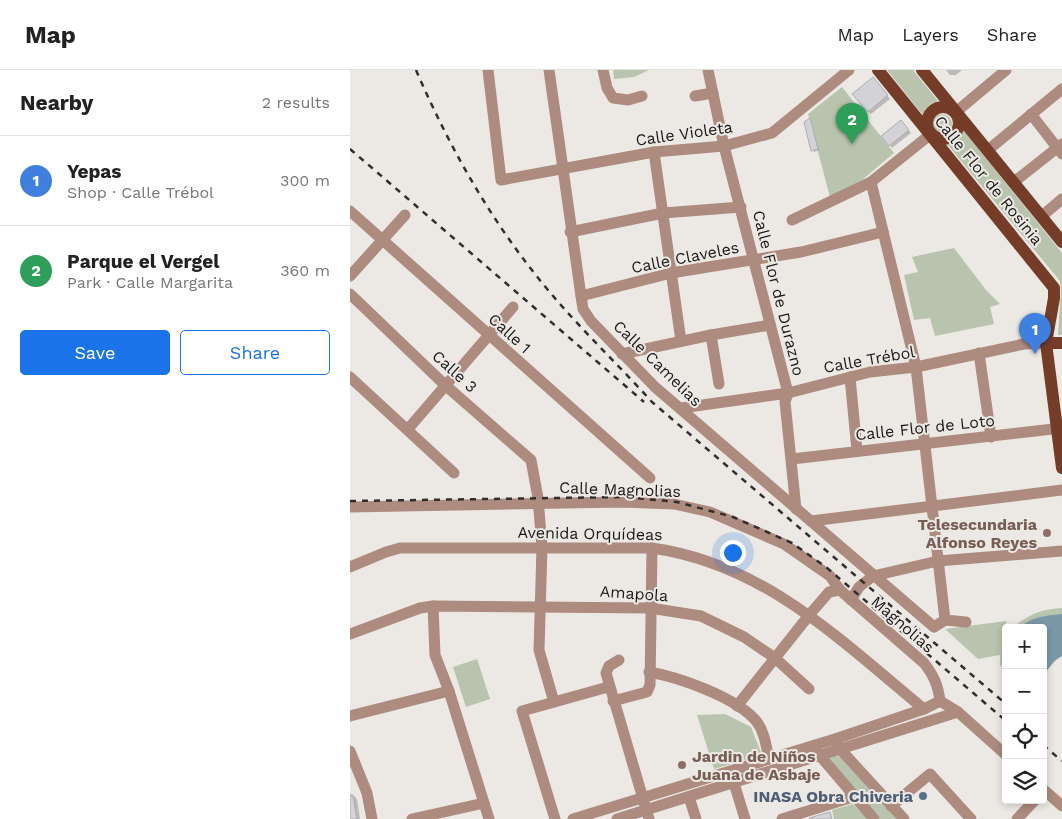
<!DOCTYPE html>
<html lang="en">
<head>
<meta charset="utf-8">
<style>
  body { margin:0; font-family:"Work Sans",sans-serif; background:#f6f6f6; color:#222 }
  .controls { position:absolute; right:15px; bottom:15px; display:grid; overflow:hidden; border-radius:5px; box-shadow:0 2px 8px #0003 }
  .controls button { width:45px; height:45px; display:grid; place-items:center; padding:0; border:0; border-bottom:1px solid #e0e0e0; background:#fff; color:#222; font:25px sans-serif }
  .you { position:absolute; left:382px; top:482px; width:18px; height:18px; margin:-12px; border:4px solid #fff; border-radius:50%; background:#1a73e8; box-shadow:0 0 0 8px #1a73e833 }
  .badge { display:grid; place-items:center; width:32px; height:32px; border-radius:50%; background:#1a73e8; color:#fff; font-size:16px; font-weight:700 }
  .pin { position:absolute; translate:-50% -41px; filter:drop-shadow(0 1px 2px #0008) }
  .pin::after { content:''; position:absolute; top:26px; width:18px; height:15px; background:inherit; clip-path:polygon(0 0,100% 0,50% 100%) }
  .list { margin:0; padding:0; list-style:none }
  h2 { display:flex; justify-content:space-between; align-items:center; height:65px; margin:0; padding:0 20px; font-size:21px }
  h2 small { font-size:16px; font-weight:400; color:#767676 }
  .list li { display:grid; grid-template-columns:32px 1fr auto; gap:15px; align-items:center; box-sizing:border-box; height:90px; padding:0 20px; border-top:1px solid #e0e0e0 }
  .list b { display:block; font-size:19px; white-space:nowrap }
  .list p { margin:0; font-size:16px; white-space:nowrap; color:#767676 }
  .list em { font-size:16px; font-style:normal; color:#767676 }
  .actions { display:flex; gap:10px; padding:15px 20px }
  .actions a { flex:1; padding:11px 0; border:1px solid #1a73e8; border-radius:5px; text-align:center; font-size:18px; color:#1a73e8 }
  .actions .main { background:#1a73e8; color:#fff }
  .icon { flex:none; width:28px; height:28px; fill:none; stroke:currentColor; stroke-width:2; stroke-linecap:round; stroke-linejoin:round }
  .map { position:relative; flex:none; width:712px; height:749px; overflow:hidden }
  header { display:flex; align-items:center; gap:30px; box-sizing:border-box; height:70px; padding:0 25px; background:#fff; border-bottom:1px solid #e0e0e0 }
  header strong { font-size:24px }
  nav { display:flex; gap:28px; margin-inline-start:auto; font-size:18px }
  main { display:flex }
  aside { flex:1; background:#fff }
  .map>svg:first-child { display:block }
  .green { fill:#b8c4ae }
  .water { fill:#7b98a9 }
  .shadow { fill:#0003 }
  .building { fill:#d3d2d7; stroke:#acacb1 }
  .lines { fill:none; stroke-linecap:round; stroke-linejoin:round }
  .minor { stroke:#ad8b7f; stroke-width:11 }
  .major { stroke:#753c28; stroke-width:12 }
  .rail { stroke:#312f2e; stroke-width:2.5; stroke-dasharray:6 6; stroke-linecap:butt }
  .education-dot { fill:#8d6e63; stroke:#ece9e5; stroke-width:2 }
  .service-dot { fill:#5c6f8a; stroke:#ece9e5; stroke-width:2 }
  .labels { text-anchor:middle; stroke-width:4; stroke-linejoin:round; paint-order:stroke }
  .street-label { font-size:16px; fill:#191817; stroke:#ece9e5 }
  .education-label { font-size:16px; font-weight:bold; fill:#785e54; stroke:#ece9e5; text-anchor:end }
  .service-label { font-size:16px; font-weight:bold; fill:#4e5e75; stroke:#ece9e5; text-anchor:end }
</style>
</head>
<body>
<header>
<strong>Map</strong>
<nav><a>Map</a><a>Layers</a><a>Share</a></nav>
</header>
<main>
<aside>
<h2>Nearby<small>2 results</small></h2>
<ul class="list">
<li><span class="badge" style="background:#3f7fe0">1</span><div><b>Yepas</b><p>Shop · Calle Trébol</p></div><em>300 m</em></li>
<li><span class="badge" style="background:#2e9e5b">2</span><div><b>Parque el Vergel</b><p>Park · Calle Margarita</p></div><em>360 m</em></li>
</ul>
<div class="actions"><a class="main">Save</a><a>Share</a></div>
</aside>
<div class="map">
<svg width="712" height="749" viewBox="0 0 712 749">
  <rect width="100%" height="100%" fill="#ece9e5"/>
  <g class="green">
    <path d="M263,0H299L284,7L264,9Z"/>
    <path d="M537,0H563L588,31L580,34L572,44Z"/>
    <path d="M492,17L544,83L512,110L480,127L458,44Z"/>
    <circle cx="592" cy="54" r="10"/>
    <path d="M614,61L712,183V265H708L711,220L710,211L597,74L608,70Z"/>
    <path d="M604,178L636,220L650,234L640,237L644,254L585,266L580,248L564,250L554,205L568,202L562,187Z"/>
    <path d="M712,538V584L697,600L693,610V558H668L667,554C682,543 694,539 712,538Z"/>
    <path d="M656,551V600L650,595V585L628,589L595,559Z"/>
    <path d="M127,589L140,629L116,637L103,597Z"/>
    <path d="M375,644L401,657L412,685L364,699L347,645Z"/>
    <path d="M485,684L491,688L547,749H529L479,692L480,686Z"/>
    <path d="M503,734L518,749H484L482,740Z"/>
  </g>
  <path class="water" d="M712,544V586L704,591L693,606V558H669C683,546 695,546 712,544Z"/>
  <g class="shadow">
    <path d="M596,0H612L606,5H600Z"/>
    <path d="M526,11L540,29L521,44L518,42Z"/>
    <path d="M459,50L469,80L464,82L463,80Z"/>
    <path d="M554,55L561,63L542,78L540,75Z"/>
    <path d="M2,724L7,729L10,749H0V725Z"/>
  </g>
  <g class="building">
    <path d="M523,7L538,25L518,42L502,24Z"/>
    <path d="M460,48L468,79L461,81L454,52Z"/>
    <path d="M551,50L559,60L539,76L531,66Z"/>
    <path d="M0,726H3L7,749H0Z"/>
    <path d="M480,742L482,749H460L459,748Z"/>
  </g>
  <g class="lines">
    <g class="minor">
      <path d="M138,0L151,110L304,82L374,76L422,63L499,0"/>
      <path d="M199,0L231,226L233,239L241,251L305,317L584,557L595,550"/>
      <path d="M253,0L257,18L263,28L278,30L292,26"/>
      <path d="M358,0L374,76L438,323L435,332L446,439"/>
      <path d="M345,26L363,23"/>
      <path d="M606,42L656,0"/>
      <path d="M681,44L712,84"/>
      <path d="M638,80L712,19"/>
      <path d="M304,82L331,271"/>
      <path d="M521,112L566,297L595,550"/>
      <path d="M664,112L712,74"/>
      <path d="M0,141L300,408"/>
      <path d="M692,146L712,129"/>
      <path d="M442,150L521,112L581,64"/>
      <path d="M220,162L313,143L391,137"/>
      <path d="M0,206L55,145"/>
      <path d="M0,224L95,315L181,390L188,428L192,477L189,580L204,632"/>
      <path d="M231,226L321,203L451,182L533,162"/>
      <path d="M361,265L369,314"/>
      <path d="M629,283L641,367"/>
      <path d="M272,284L361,265L420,255"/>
      <path d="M0,307L104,403"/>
      <path d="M500,307L507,381"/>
      <path d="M331,338L438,323L520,302L566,297L674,274L696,273"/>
      <path d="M58,359L163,237"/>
      <path d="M442,389L712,358"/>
      <path d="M0,437L272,432L324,434L360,442L434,474L480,506L490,520L574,593C584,606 588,615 590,631"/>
      <path d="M461,451L712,420"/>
      <path d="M0,497L36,482L50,478H302C415,494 490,570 574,639"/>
      <path d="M501,530L509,517L523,506L588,491L712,481"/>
      <path d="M83,536L85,585L99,621L139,749"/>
      <path d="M595,550L616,552"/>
      <path d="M0,564L70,538L83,536L300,538L351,546L394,567L425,588L459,619"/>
      <path d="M269,590L259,596L256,603L299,749"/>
      <path d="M299,602C329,607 388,628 407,652C415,663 416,676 419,689"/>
      <path d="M263,631L297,622L300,615L302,478"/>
      <path d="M590,631L608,642L656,685"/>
      <path d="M387,636L460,544L479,522L490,520"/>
      <path d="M0,646L99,621"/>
      <path d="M487,674L490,679L554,749"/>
      <path d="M0,681L17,723L22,749"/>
      <path d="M466,681L524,749"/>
      <path d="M384,713L395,749"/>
      <path d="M693,719L712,736"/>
      <path d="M339,727L346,749"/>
      <path d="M541,736L580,704L621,749"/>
      <path d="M62,749L134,733"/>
      <path d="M205,749L172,641L258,617"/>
      <path d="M223,749L485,669L574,639L590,631"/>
      <path d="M267,749L608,642"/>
      <path d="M432,749L503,727"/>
      <path d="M667,749L685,730"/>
    </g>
    <g class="major">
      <path d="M528,0L704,218V228L696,273L712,398"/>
      <path d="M572,0L712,172"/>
      <circle cx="593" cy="53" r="16"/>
      <path d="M696,273H712"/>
    </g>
    <g class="rail">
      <path d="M66,0C98,74 138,146 189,209C224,253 265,291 302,332L656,634"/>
      <path d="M0,79L294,332"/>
      <path d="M0,431L275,427L327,432L383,447L442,473L476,497L656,651"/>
      <path d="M693,675L712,691"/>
    </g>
  </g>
  <g class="education-dot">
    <circle cx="697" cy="463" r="5"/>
    <circle cx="332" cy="695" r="5"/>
  </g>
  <circle class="service-dot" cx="573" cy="726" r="5"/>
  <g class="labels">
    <g class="street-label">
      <text transform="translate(334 63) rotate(-8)" y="6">Calle Violeta</text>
      <text transform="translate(639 110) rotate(51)" y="6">Calle Flor de Rosinia</text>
      <text transform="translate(335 187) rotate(-11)" y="6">Calle Claveles</text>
      <text transform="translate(429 223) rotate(76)" y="6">Calle Flor de Durazno</text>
      <text transform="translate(160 263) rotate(42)" y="6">Calle 1</text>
      <text transform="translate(519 289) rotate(-10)" y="6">Calle Trébol</text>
      <text transform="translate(308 293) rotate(44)" y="6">Calle Camelias</text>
      <text transform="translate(105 301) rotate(42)" y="6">Calle 3</text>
      <text transform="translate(575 357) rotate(-6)" y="6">Calle Flor de Loto</text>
      <text transform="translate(270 419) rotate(2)" y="6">Calle Magnolias</text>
      <text transform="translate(240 463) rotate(1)" y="6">Avenida Orquídeas</text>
      <text transform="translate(284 523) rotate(4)" y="6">Amapola</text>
      <text transform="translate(553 554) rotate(41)" y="6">Magnolias</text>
    </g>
    <g class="education-label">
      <text x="687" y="460">Telesecundaria<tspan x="687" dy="18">Alfonso Reyes</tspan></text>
      <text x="342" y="692" text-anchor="start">Jardin de Niños<tspan x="342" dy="18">Juana de Asbaje</tspan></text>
    </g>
    <g class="service-label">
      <text x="563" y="732">INASA Obra Chiveria</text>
    </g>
  </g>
</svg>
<div class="controls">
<button>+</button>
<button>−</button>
<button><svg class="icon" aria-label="locate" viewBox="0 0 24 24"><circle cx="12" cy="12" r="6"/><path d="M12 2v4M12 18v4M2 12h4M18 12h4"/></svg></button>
<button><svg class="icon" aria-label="layers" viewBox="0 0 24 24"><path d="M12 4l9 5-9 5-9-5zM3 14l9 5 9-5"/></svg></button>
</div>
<div class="you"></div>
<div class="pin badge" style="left:685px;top:284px;background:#3f7fe0">1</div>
<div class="pin badge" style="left:502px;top:74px;background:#2e9e5b">2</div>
</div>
</main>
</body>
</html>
